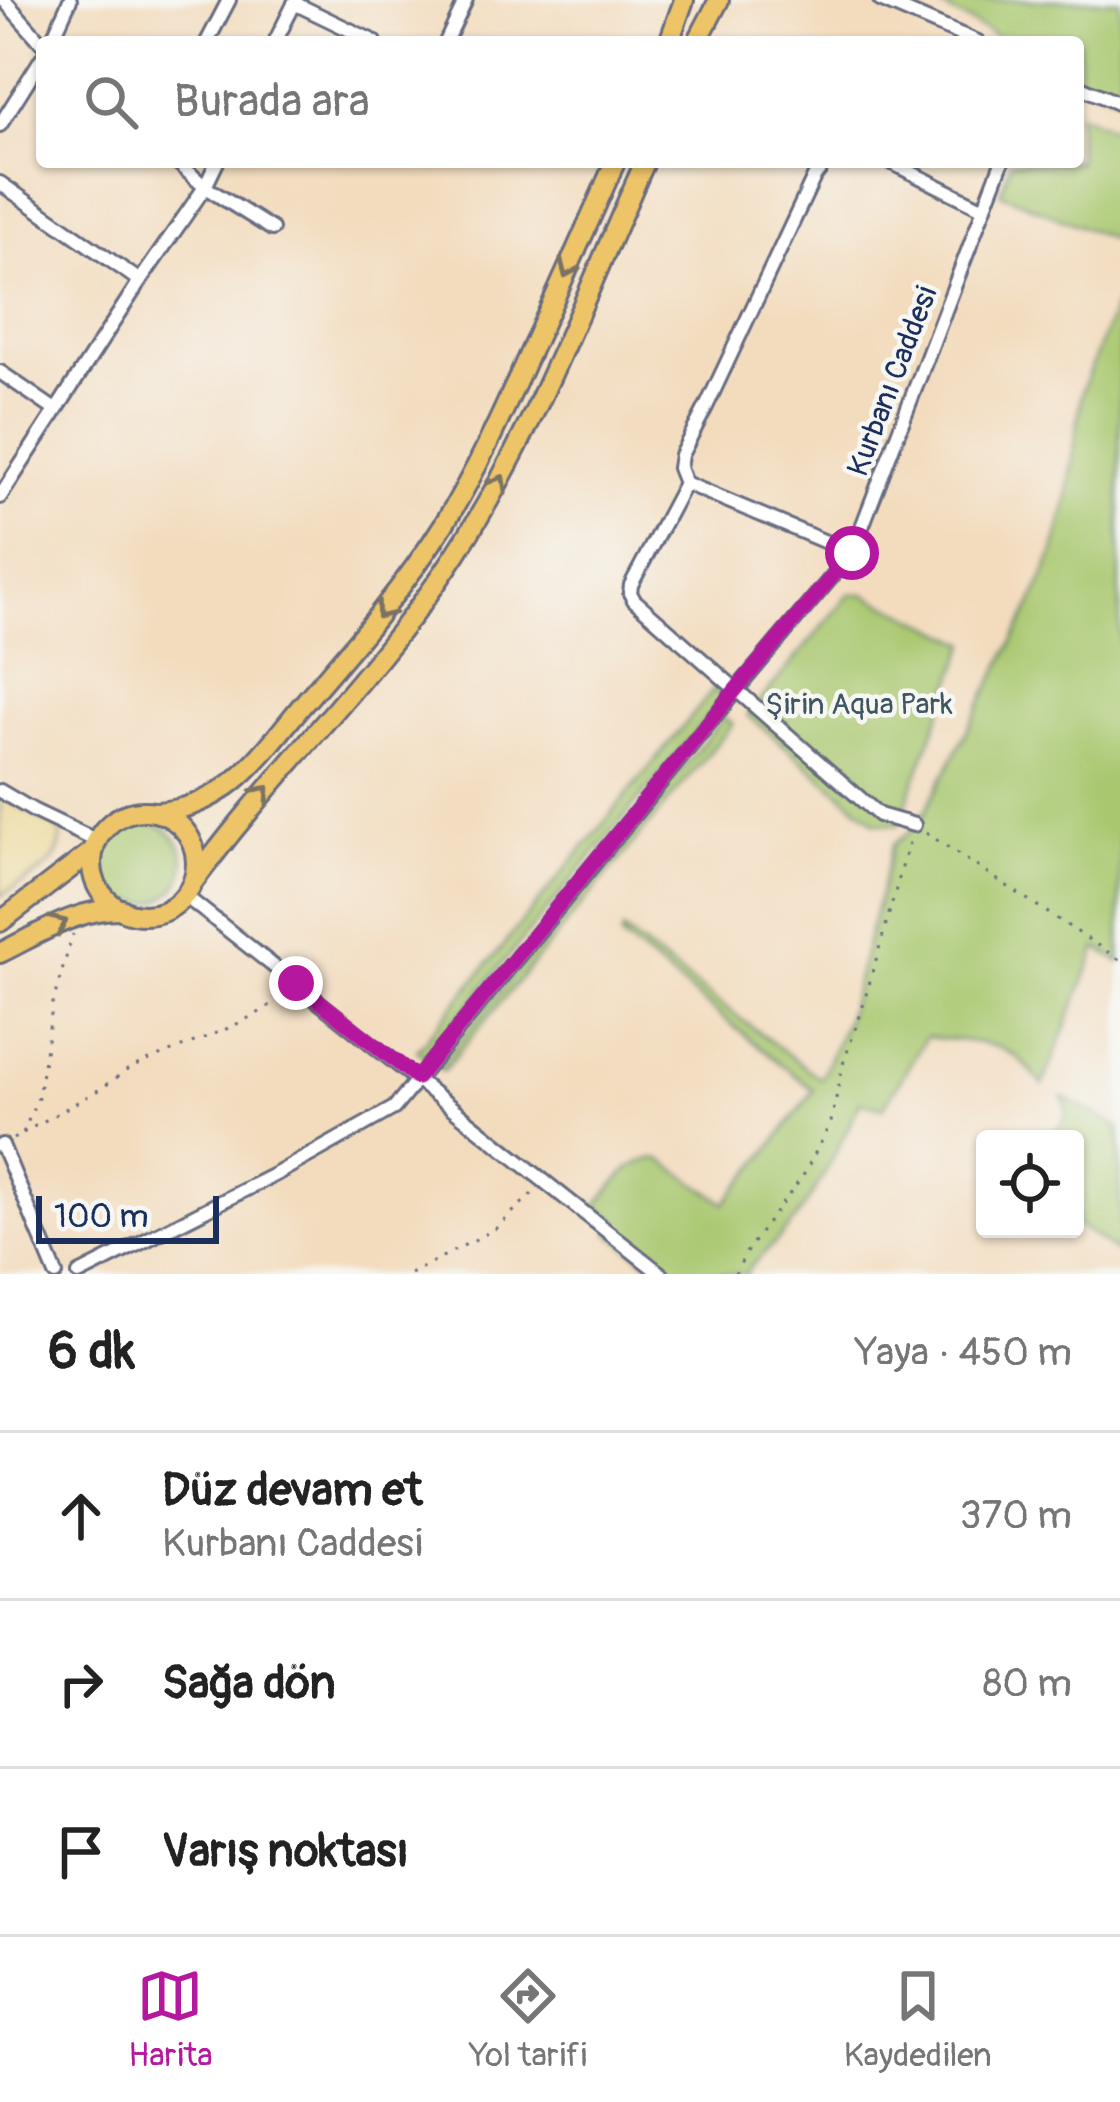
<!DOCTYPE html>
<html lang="tr">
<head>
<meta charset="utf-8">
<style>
  body { margin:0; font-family:Pangolin,sans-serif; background:#f6f6f6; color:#222 }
  .controls { position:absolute; right:36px; bottom:36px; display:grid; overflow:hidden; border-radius:12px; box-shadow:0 3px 9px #0004 }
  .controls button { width:108px; height:108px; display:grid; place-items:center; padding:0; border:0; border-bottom:3px solid #e0e0e0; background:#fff; color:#222; font:60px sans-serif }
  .scale { position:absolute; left:36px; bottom:30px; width:183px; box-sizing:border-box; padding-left:12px; border:6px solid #1b2f5e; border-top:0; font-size:33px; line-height:42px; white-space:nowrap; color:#1b2f5e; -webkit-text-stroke:9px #f6f6f2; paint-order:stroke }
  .stop { position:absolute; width:36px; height:36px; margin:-27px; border:9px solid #b5179e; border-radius:50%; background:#fff }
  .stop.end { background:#b5179e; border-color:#fff; box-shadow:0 3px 12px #0008 }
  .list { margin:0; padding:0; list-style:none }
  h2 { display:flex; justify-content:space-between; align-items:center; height:156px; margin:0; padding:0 48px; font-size:51px }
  h2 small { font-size:39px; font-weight:400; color:#767676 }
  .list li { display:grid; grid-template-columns:78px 1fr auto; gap:36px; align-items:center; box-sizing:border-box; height:168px; padding:0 48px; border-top:3px solid #e0e0e0 }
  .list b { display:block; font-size:45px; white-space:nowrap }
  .list p { margin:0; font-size:39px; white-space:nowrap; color:#767676 }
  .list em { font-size:39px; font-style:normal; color:#767676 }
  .icon { flex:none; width:66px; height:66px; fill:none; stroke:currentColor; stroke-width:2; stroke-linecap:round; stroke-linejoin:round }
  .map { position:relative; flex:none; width:1120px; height:1274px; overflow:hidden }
  .search { position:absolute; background:#fff; box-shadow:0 3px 9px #0004; left:36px; right:36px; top:36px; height:132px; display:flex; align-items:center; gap:30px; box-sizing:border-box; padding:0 42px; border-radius:12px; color:#767676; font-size:45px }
  .sheet { height:660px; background:#fff }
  nav { display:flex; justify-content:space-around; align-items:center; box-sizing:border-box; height:168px; border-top:3px solid #e0e0e0; background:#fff; font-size:33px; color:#767676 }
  nav a { display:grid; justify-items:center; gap:6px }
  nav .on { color:#b5179e }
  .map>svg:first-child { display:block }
  .green { fill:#a9c76e; stroke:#627b66; stroke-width:3 }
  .sand { fill:#eeda9e; stroke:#84847e; stroke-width:3 }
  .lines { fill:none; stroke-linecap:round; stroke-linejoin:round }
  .minor-casing { stroke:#676c80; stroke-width:18 }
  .highway-casing { stroke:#676c80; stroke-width:24 }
  .path { stroke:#676c80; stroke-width:3; stroke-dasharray:3 9; stroke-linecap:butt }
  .minor { stroke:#fff; stroke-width:12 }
  .highway { stroke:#eec469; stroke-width:18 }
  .oneway { stroke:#7a7263 }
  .route { stroke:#b5179e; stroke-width:15 }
  .labels { text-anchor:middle; stroke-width:9; stroke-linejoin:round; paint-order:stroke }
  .street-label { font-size:30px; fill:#1b2f5e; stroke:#f6f6f2 }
  .park-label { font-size:30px; fill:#3e5562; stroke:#f6f6f2 }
</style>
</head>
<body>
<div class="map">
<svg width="1120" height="1274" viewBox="0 0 1120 1274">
  <rect width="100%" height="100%" fill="#f6f6f2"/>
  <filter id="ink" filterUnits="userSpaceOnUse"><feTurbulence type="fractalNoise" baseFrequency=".00833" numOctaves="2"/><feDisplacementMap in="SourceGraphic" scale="24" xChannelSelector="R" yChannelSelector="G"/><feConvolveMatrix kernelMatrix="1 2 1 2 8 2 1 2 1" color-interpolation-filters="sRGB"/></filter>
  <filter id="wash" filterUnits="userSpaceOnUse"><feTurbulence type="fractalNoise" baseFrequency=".004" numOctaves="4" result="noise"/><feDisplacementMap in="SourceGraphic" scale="48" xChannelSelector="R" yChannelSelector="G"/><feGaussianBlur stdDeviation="2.7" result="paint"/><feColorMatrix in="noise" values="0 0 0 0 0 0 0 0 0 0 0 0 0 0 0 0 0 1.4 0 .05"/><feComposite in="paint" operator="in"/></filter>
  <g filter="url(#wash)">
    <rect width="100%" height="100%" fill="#f3dcbe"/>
    <g class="green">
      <path d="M928,0H1120V98L1078,78V42H1007Z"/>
      <path d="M1078,113L1120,132V243L1000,193L1011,162H1078Z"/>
      <path d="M1120,293V962L1097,948L1043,1085C1034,1076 1026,1064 1015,1056C990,1039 955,1041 926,1037L883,1108L860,1102C841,1143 822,1183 795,1220C782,1237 764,1253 748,1269L747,1274H664L609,1233L618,1221L596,1206C615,1185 631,1155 662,1160L725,1203L766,1154L814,1090L621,937L623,931L821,1079L847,1018L893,845L918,825L1032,605L1053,555L1067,503L1082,391Z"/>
      <path d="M850,594H864L967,643L898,825L876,823L748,715Z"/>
      <path d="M714,689L724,697L425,1057L417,1050Z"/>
      <path d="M724,717L733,724L443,1071L438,1067Z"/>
      <circle cx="144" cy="863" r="40"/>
      <path d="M1061,1096L1120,1128V1255L1075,1223V1139H1049C1061,1125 1074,1114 1061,1096Z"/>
    </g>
    <path class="sand" d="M0,796L60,830C67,866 26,879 0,896Z"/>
  </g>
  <g filter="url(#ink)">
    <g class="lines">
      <g class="minor-casing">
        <g id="minor">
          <path d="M4,0L42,43"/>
          <path d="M880,0L978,42"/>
          <path d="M294,3L375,42"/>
          <path d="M51,42L70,0"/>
          <path d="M207,42L229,0"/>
          <path d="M275,42L296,0"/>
          <path d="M446,42L466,0"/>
          <path d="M1078,86L1120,104"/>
          <path d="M0,125L42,58"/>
          <path d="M217,162L205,187L272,229"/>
          <path d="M890,162L984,209"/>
          <path d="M0,183L140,281L205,187L177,162"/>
          <path d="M0,372L55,410"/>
          <path d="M685,483L679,468L681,455L707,405L814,177L826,162"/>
          <path d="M0,497L140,281"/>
          <path d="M852,553L685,483L631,585L630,593L634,600L879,815L914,825"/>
          <path d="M0,791L34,811L97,841"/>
          <path d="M184,895L661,1274"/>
          <path d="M0,1146L2,1145L56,1274"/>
          <path d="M79,1274L278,1173L394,1108L737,689L852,553L1002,162"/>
        </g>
      </g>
      <g class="highway-casing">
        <g id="highway">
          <path d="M669,42L684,0"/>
          <path d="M697,42L719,0"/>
          <circle cx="144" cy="863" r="52"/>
          <path d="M156,812C228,808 262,753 304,703C354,645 403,589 444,524C476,472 501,417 526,361C556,295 586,229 615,162"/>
          <path d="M191,885C270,777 368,683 444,572C529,448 583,299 645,162"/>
          <path d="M0,922L94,850"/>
          <path d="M0,953C39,934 77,908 122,909"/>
        </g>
      </g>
      <g class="path">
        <path d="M926,833L1120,960"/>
        <path d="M23,1133L102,1088L130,1068L231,1027L262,1011L285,994"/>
        <path d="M13,1139L23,1133L38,1097L53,1002L73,934"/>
        <path d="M410,1274L495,1229L535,1191"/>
        <path d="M735,1274L748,1249L803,1176L831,1122L843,1064L861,1013L910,839"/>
      </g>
      <use href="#minor" class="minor"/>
      <use href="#highway" class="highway"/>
    </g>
    <defs><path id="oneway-chevron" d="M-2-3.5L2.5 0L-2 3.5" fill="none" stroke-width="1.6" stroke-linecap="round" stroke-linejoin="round" transform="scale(3)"/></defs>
    <g class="oneway">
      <use href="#oneway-chevron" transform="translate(568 269) rotate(114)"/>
      <use href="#oneway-chevron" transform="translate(499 483) rotate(-61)"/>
      <use href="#oneway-chevron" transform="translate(383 611) rotate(128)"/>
      <use href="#oneway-chevron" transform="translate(263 793) rotate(-49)"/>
      <use href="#oneway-chevron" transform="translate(59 924) rotate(-25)"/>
    </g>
  </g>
  <g class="lines" filter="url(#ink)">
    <path class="route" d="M296,983L417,1078L737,688L852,553"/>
  </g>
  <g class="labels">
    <g class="street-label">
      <text transform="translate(892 381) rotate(-69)" y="10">Kurbanı Caddesi</text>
    </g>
    <g class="park-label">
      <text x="859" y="714">Şirin Aqua Park</text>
    </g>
  </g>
</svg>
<div class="controls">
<button><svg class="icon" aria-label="locate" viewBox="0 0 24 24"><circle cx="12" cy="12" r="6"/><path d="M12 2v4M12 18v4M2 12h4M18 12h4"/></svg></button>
</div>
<div class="scale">100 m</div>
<div class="stop" style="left:852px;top:553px"></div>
<div class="stop end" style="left:296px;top:983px"></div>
<div class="search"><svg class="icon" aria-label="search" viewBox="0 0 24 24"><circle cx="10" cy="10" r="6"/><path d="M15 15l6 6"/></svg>Burada ara</div>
</div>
<section class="sheet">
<h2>6 dk<small>Yaya · 450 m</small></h2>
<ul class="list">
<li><svg class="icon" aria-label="ahead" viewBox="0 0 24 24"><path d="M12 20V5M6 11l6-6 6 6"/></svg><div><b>Düz devam et</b><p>Kurbanı Caddesi</p></div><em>370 m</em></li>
<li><svg class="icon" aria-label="right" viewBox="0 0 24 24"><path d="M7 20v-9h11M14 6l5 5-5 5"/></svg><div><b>Sağa dön</b></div><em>80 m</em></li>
<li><svg class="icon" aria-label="arrive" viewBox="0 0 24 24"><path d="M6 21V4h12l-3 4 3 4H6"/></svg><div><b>Varış noktası</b></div></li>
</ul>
</section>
<nav>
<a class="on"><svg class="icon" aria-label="map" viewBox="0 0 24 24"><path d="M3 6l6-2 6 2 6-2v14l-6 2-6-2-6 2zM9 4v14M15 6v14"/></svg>Harita</a>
<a><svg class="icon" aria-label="directions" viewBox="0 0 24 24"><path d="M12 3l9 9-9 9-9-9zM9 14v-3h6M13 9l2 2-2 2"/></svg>Yol tarifi</a>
<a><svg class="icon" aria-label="saved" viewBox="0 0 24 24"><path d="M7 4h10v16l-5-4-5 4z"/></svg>Kaydedilen</a>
</nav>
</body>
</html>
